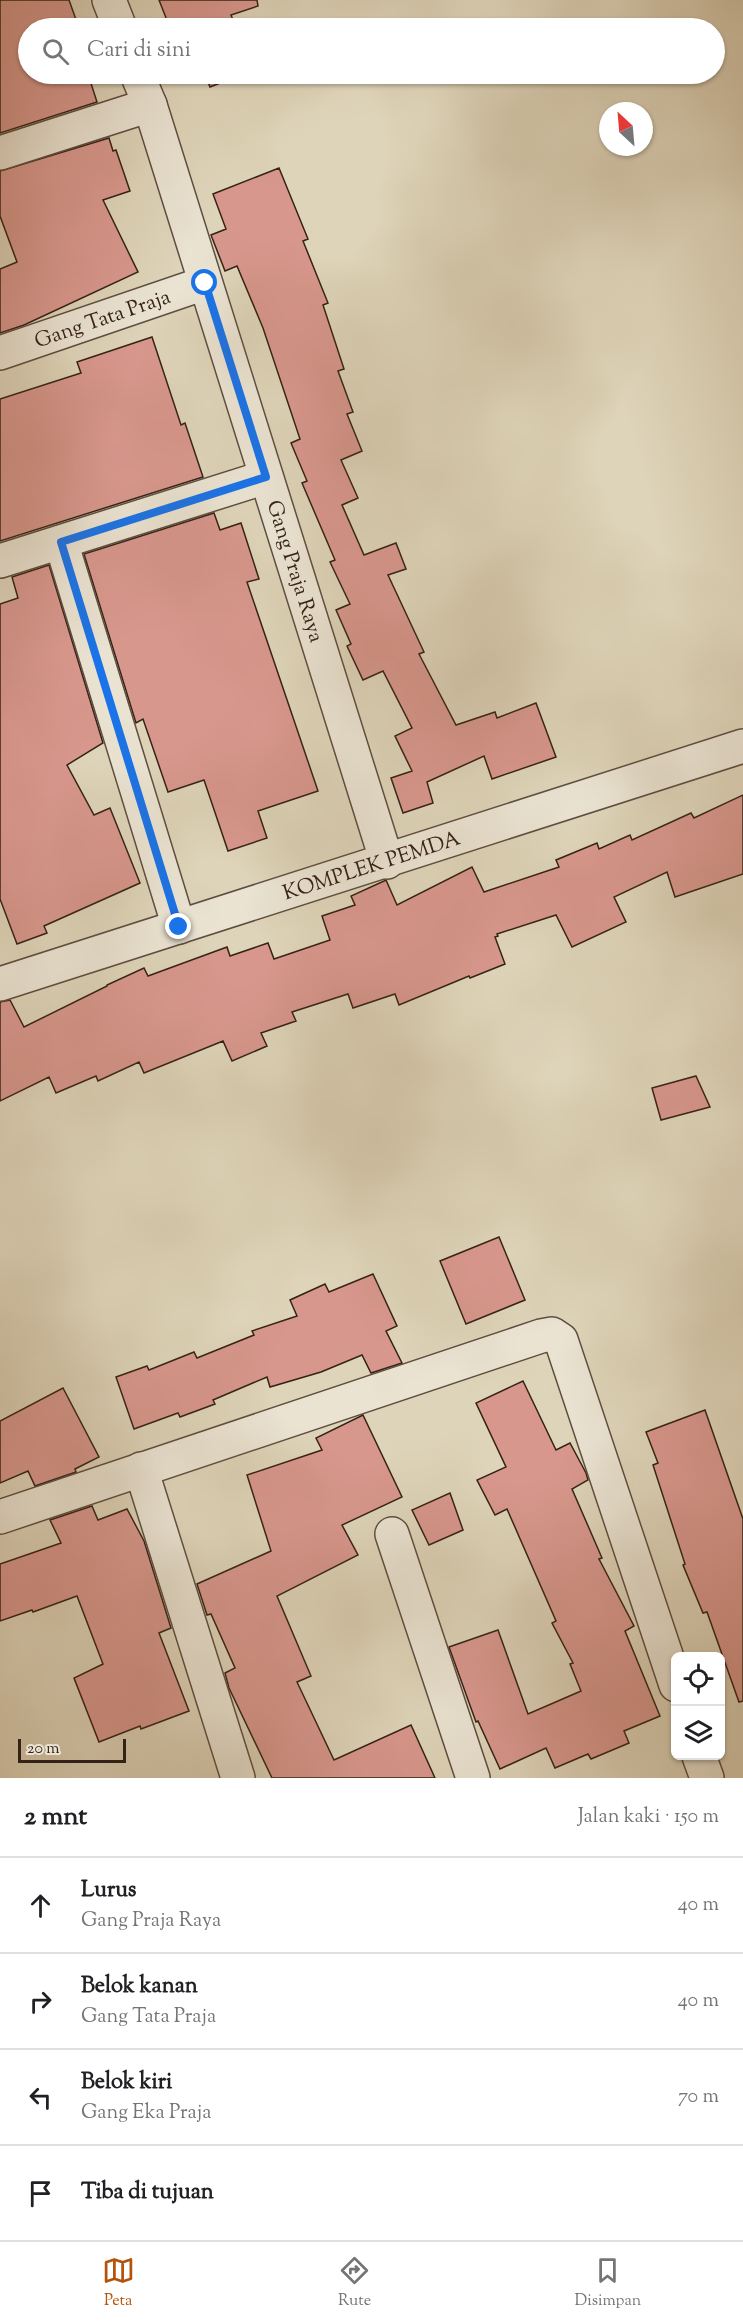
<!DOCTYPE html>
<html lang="id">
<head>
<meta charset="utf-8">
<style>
  body { margin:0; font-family:"Sorts Mill Goudy",serif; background:#f2f2f2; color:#202124 }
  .controls { position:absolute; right:18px; bottom:18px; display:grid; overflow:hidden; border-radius:9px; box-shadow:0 2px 4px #0004 }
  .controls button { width:54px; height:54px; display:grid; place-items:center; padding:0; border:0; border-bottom:2px solid #e0e0e0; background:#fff; color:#202124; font:30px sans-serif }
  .compass { position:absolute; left:599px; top:102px; width:54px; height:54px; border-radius:50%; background:#fff; box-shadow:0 2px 4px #0004; rotate:334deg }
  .scale { position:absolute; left:18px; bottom:15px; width:108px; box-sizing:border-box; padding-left:6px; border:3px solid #352217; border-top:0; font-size:16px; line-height:21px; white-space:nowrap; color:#352217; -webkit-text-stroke:4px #eae3d2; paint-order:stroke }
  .stop { position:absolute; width:18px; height:18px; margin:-14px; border:4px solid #1a73e8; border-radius:50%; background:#fff }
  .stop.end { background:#1a73e8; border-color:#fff; box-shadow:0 2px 6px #0008 }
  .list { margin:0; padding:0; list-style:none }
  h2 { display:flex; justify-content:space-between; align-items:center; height:78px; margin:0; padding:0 24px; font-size:26px }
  h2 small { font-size:20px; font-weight:400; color:#757577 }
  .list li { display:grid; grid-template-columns:39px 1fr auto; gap:18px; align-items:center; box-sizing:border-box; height:96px; padding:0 24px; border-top:2px solid #e0e0e0 }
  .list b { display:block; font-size:22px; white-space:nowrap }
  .list p { margin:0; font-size:20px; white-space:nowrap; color:#757577 }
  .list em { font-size:20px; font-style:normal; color:#757577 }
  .icon { flex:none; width:33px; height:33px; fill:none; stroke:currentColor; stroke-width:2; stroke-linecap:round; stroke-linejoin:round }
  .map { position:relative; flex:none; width:743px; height:1778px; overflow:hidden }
  .search { position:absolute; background:#fff; box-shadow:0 2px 4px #0004; left:18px; right:18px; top:18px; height:66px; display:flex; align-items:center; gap:15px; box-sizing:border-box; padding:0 21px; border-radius:33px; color:#757577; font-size:22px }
  .sheet { height:462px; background:#fff }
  nav { display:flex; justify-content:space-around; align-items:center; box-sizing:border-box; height:84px; border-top:2px solid #e0e0e0; background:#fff; font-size:16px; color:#757577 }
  nav a { display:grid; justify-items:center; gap:3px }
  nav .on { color:#b45309 }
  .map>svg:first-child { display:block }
  .building { fill:#d8978d; stroke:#352217; stroke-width:1.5 }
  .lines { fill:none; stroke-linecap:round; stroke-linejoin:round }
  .minor-casing { stroke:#5f4e40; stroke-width:36 }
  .minor { stroke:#eae3d2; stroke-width:33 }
  .route { stroke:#1a73e8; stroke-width:8 }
  .labels { text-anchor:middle; stroke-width:4.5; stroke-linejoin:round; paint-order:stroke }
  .street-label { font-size:21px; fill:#352217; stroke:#eae3d2 }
</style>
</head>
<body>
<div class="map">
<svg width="743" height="1778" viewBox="0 0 743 1778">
  <rect width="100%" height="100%" fill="#ded4b9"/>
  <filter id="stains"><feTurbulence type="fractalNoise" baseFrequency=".00333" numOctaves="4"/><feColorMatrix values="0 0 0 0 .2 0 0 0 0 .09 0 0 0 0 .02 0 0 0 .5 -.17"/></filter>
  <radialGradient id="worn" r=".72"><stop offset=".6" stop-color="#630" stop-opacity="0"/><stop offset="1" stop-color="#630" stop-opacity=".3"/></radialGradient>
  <g class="building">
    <path d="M0,0H69L79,28H28V74H88L97,102L0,133Z"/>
    <path d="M159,0H257L258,6L231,15L236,28H170Z"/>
    <path d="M205,74H240L241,75L210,87Z"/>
    <path d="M109,138L113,151L116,150L130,191L103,200L138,272L24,325L0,333V269L17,262L0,216V171Z"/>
    <path d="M279,168L308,239L303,241L328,303L323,305L344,369L338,371L353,412L347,414L362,451L341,460L358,498L342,505L364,555L396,543L406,569L388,575L424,652L419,654L456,725L495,712L497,718L536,703L556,757L492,779L484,756L427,782L433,803L403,813L391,778L412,771L395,736L412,728L383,671L363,680L347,646L351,644L336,610L350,604L330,562L335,560L302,483L307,481L291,443L300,439L263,328L237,266L225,271L211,235L226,229L213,194Z"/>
    <path d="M152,337L181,425L185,423L203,477L0,541V399L81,373L77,362Z"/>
    <path d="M214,513L220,530L241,523L259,579L247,582L318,791L258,811L267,838L228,851L204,780L168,792L143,719L136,723L84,554Z"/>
    <path d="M49,565L103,743L67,765L94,815L110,808L140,883L44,926L47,933L17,944L0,899V604L18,598L12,577Z"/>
    <path d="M743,795V874L675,897L667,872L614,897L626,922L572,947L556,915L497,934L498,936L495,937L505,964L470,978L469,976L399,1005L395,994L353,1008L348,994L292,1012L296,1021L261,1033L267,1046L232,1061L223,1041L144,1073L139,1062L98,1081L96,1076L56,1093L49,1077L0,1101V1002L10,1000L24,1027L107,986V985L144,968L148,976L227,947L230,956L268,943L274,959L330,940L322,916L355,905L351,896L384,881L386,880L397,905L472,867L484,892L559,867L556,860L597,843L599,849L630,835L632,840L691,813L694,818Z"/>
    <path d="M696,1076L710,1107L661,1120L652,1088Z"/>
    <path d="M499,1237L525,1300L466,1324L440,1261Z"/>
    <path d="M373,1274L397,1326L386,1331L402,1363L371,1373L362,1355L321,1372L270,1387L267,1377L213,1400L215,1404L180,1417L178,1413L134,1429L116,1377L147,1366L149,1370L194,1352L197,1358L254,1335L252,1331L297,1316L290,1300L325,1284L329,1292Z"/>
    <path d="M523,1381L556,1450L570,1443L586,1473L588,1480L572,1489L602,1558L599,1559L634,1626L625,1631L660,1716L624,1731L629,1743L591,1759L588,1754L555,1768L546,1748L500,1769L478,1721L476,1722L449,1647L498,1630L528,1714L581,1691L570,1664L573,1663L552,1623L556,1621L507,1509L495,1515L477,1480L506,1467L476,1403Z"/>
    <path d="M63,1388L99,1457L75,1469L76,1472L35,1486L28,1471L0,1483V1421Z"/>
    <path d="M705,1410L743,1519V1701L739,1702L707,1612L703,1613L683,1565L685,1564L653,1465L658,1463L646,1432Z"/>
    <path d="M363,1415L402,1497L342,1525L358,1555L277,1596L311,1676L297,1682L334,1760L411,1725L435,1778H272L229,1688L225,1673L235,1668L211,1614L207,1615L197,1584L271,1551L247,1475L322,1450L316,1438Z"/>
    <path d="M450,1493L463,1530L429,1545L412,1510Z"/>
    <path d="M92,1506L98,1520L127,1509L144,1541L171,1628L159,1633L189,1711L141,1729L140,1726L99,1742L74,1678L103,1664L77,1596L33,1612L32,1610L0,1621V1564L61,1543L50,1520Z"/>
  </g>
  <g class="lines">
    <g class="minor-casing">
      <g id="minor">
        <path d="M109,0L120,28"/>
        <path id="s1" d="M137,74L150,105L387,862"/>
        <path d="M0,153L150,105"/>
        <path id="s2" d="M0,353L205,283"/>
        <path d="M61,542L179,927"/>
        <path d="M0,561L266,477"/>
        <path id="s3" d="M0,984L743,746"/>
        <path d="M141,1469L238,1778"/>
        <path d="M0,1517L541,1336L552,1334L561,1340L676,1685"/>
        <path d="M392,1534L473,1778"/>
        <path d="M699,1756L707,1778"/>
      </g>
    </g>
    <use href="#minor" class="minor"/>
  </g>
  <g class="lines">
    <path class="route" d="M179,927L61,542L266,477L205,283"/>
  </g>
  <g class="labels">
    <g class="street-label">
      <text dy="7" stroke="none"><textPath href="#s2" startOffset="108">Gang Tata Praja</textPath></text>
      <text dy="7" stroke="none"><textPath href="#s1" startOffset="522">Gang Praja Raya</textPath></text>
      <text dy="7" stroke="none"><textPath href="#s3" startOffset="390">KOMPLEK PEMDA</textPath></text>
    </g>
  </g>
  <rect width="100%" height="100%" filter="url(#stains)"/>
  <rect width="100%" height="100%" fill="url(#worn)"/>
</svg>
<div class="controls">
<button><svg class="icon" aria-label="locate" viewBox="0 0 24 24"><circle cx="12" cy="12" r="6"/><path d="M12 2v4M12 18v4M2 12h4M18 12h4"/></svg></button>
<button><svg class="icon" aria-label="layers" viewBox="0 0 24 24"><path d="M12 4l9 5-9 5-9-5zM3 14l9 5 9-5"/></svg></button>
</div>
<svg class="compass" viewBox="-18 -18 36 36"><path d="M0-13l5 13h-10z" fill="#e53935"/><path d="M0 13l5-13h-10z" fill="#757577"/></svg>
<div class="scale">20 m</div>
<div class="stop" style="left:205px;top:283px"></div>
<div class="stop end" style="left:179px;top:927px"></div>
<div class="search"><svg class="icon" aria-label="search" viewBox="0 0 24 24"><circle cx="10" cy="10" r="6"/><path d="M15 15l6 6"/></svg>Cari di sini</div>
</div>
<section class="sheet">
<h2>2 mnt<small>Jalan kaki · 150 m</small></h2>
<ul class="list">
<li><svg class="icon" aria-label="ahead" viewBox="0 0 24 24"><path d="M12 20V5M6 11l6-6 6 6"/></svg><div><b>Lurus</b><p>Gang Praja Raya</p></div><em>40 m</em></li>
<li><svg class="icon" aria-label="right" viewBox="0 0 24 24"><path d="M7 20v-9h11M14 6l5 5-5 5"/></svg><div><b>Belok kanan</b><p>Gang Tata Praja</p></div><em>40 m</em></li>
<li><svg class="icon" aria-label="left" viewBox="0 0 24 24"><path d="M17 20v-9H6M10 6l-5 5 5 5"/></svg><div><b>Belok kiri</b><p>Gang Eka Praja</p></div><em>70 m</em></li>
<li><svg class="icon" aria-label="arrive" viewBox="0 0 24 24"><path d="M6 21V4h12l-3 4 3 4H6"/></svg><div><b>Tiba di tujuan</b></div></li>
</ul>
</section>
<nav>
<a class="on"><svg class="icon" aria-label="map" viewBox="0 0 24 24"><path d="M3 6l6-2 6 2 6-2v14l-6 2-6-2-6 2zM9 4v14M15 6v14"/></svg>Peta</a>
<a><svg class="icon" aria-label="directions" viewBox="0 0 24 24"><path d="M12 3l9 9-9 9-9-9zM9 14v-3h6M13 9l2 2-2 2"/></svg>Rute</a>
<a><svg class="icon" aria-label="saved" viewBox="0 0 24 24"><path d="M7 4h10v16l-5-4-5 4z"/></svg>Disimpan</a>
</nav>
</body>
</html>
